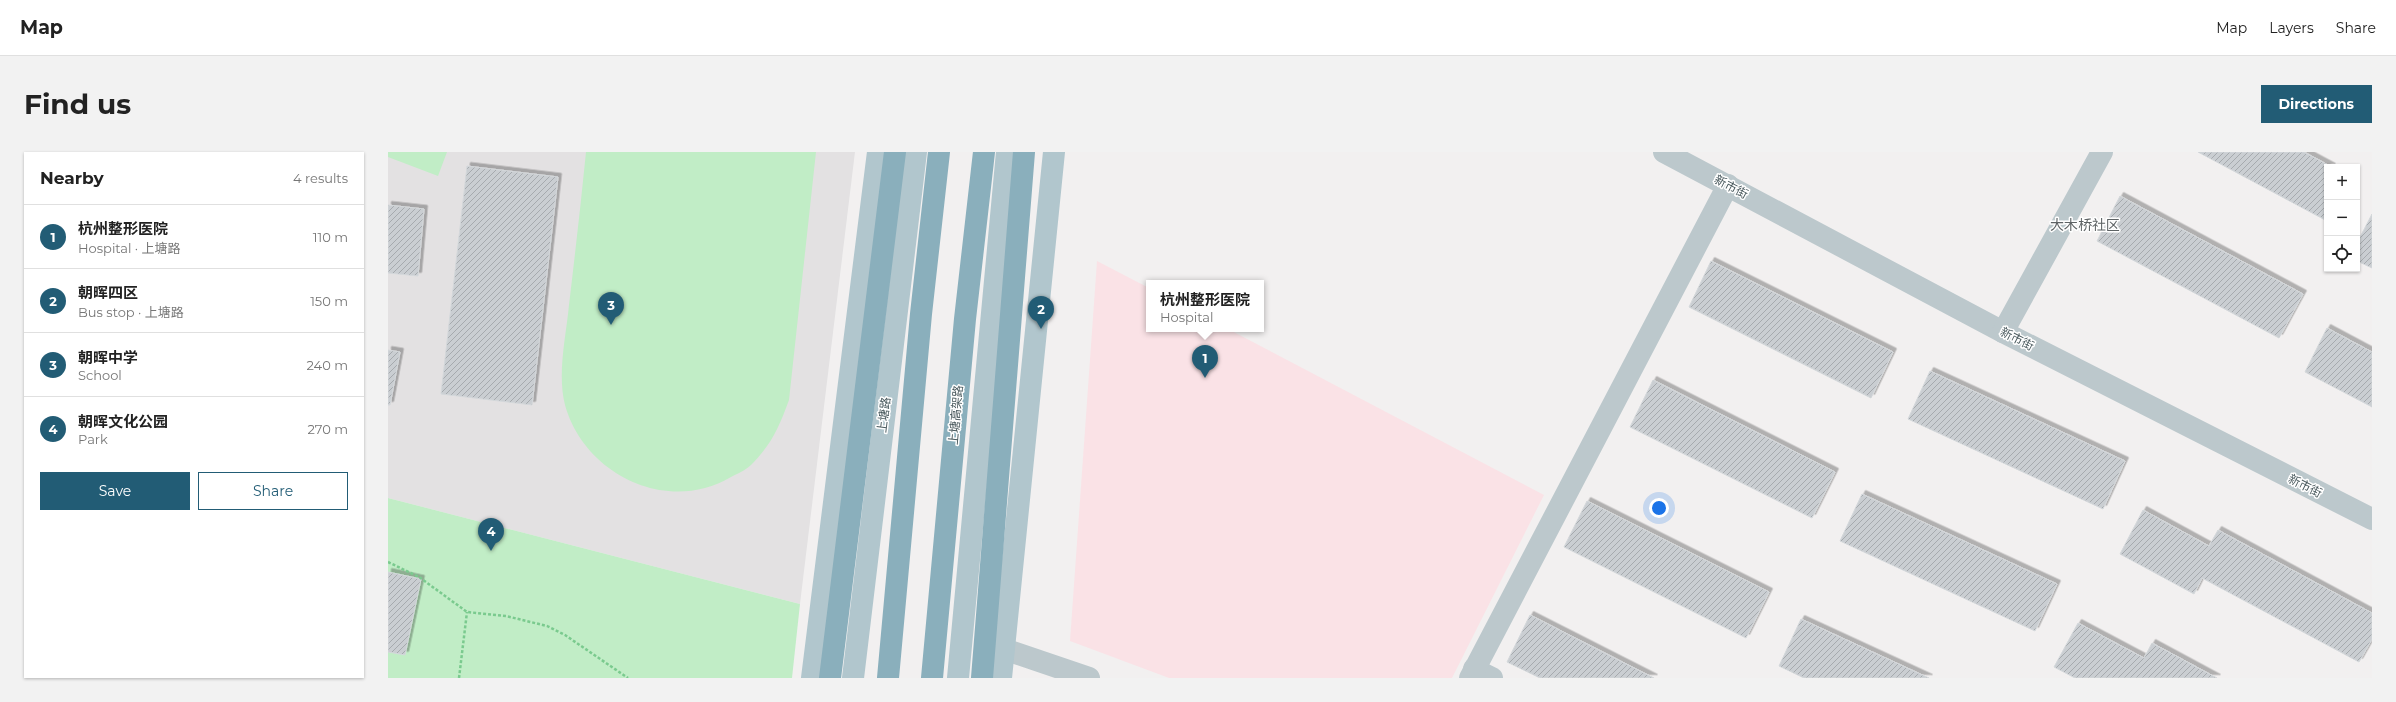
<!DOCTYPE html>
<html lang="en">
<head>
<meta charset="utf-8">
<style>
  body { margin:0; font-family:Montserrat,"Noto Sans SC",sans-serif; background:#f2f2f2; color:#222 }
  .controls { position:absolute; right:12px; top:12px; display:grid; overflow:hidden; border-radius:0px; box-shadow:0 1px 3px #0004 }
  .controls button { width:36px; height:36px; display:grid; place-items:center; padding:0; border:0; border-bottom:1px solid #e0e0e0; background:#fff; color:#222; font:20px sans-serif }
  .you { position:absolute; left:1271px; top:356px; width:14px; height:14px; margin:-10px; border:3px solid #fff; border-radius:50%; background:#1a73e8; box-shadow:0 0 0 6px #1a73e833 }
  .badge { display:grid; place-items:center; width:26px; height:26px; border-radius:50%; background:#225c75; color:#fff; font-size:13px; font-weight:700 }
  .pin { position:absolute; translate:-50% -33px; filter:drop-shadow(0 1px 2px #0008) }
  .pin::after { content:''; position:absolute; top:21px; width:14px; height:12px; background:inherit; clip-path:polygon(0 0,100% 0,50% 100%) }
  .popup { position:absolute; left:758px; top:128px; width:118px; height:52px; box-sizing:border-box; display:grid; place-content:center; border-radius:0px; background:#fff; filter:drop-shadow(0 1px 3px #0005); font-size:13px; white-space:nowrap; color:#767676 }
  .popup b { font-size:15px; color:#222 }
  .popup::after { content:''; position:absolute; left:50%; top:100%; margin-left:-8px; border:8px solid transparent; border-top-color:#fff }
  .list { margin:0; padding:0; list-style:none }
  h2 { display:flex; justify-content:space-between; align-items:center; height:52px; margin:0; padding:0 16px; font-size:17px }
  h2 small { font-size:13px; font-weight:400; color:#767676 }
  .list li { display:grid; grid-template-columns:26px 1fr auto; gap:12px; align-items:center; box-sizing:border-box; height:64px; padding:0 16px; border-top:1px solid #e0e0e0 }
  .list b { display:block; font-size:15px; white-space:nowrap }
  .list p { margin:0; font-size:13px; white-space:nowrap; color:#767676 }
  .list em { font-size:13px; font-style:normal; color:#767676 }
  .actions { display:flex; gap:8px; padding:12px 16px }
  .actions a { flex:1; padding:9px 0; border:1px solid #225c75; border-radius:0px; text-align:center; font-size:14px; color:#225c75 }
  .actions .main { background:#225c75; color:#fff }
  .icon { flex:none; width:22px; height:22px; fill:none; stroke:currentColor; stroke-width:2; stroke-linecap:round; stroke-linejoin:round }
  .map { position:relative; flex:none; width:1984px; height:526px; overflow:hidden; border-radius:0px }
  header { display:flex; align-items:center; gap:24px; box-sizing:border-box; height:56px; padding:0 20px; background:#fff; border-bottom:1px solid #e0e0e0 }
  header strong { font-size:19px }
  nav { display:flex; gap:22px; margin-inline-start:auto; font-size:14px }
  .intro { display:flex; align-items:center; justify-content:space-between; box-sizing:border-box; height:96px; padding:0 24px }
  h1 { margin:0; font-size:28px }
  .button { padding:10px 18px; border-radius:0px; background:#225c75; color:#fff; font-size:14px; font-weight:700 }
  main { display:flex; gap:24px; padding:0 24px }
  aside { flex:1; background:#fff; border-radius:0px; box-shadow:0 1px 3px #0004 }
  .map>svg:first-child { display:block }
  .education { fill:#e3e1e2 }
  .medical { fill:#fae2e6 }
  .green { fill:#c1edc6 }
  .building { fill:url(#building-hatch); stroke:#d4d8db; filter:url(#shadow) }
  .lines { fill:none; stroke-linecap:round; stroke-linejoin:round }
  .path { stroke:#7aca8e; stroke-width:2.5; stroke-dasharray:3 2; stroke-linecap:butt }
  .minor { stroke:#bcc8cc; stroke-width:22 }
  .major { stroke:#b1c6cd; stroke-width:22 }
  .highway { stroke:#8aafbc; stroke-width:22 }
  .labels { text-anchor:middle; stroke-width:3; stroke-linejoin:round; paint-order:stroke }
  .street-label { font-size:12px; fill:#48585c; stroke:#fff }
  .quarter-label { font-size:14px; fill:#5d6264; stroke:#fff }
</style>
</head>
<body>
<header>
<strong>Map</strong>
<nav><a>Map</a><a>Layers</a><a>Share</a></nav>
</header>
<div class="intro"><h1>Find us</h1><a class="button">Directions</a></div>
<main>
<aside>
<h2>Nearby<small>4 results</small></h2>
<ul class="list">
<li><span class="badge">1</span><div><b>杭州整形医院</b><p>Hospital · 上塘路</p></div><em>110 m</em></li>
<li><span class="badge">2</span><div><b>朝晖四区</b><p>Bus stop · 上塘路</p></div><em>150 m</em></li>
<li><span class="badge">3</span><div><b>朝晖中学</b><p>School</p></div><em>240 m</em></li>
<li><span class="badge">4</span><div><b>朝晖文化公园</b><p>Park</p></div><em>270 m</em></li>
</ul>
<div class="actions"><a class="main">Save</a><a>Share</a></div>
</aside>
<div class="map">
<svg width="1984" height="526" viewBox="0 0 1984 526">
  <defs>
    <pattern id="building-hatch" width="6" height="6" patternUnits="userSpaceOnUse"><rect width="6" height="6" fill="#caced2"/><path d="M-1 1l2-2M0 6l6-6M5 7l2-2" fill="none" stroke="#a6aaae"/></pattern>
    <filter id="shadow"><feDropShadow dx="3.5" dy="-3.5" stdDeviation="0" flood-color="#0004"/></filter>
  </defs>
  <rect width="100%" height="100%" fill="#f2f0f0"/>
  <path class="education" d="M0,0H467L412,452L0,346Z"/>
  <path class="medical" d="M709,109L761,136V177H840L1156,343L1064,526H781L682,489Z"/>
  <g class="green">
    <path d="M0,0H59L50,24L0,5Z"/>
    <path d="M198,0H428L401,248C391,275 384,292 363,313C358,318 349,322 343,325C279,363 196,322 177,253C169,221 178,185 181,153C187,102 193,51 198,0Z"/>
    <path d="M0,346L412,452L404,526H0Z"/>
  </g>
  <g class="building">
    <path d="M1810,0H1916L1944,15H1939V69Z"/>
    <path d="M79,14L170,25L144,253L53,242Z"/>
    <path d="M1732,44L1915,142L1891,186L1709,89Z"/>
    <path d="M0,53L36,57L30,124L0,121Z"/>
    <path d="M1984,62V116L1969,109V91Z"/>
    <path d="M1323,109L1505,200L1483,246L1301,155Z"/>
    <path d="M1939,176L1984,200V255L1917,220Z"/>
    <path d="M0,198L12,200L2,253H0Z"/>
    <path d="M1542,219L1737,309L1715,357L1520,267Z"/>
    <path d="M1265,228L1447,320L1424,366L1242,275Z"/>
    <path d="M1474,342L1669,432L1647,479L1452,389Z"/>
    <path d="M1199,349L1381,440L1358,486L1176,395Z"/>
    <path d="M1755,358L1821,394L1830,378L1984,461V487L1971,510L1814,426L1806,442L1732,402Z"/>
    <path d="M0,420L33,427L17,503L0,500Z"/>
    <path d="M1142,463L1266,526H1152L1119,510Z"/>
    <path d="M1413,467L1541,526H1416L1391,514Z"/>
    <path d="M1690,471L1756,506L1764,491L1829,526H1687L1666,515Z"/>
  </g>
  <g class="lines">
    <g class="path">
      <path d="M0,410L31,425L79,460L118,464L159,474L177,483L240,526"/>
      <path d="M71,526L79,460"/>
    </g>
    <g class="minor">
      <path d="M1276,0L1615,180L1984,367"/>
      <path d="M1615,180L1714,0"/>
      <path d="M616,497L701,526"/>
      <path d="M1086,517L1104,526"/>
      <path d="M1082,526L1340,33"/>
    </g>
    <g class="major">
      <path d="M424,526L490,0"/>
      <path d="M465,526L528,0"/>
      <path d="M570,526L619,0"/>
      <path d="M613,526L666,0"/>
    </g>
    <g class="highway">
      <path d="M442,526L507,0"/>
      <path d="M500,526L533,162L551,0"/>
      <path d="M544,526L577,167L596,0"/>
      <path d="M594,526L636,0"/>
    </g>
  </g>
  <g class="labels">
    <g class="street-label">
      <text transform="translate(1343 35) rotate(28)" y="4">新市街</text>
      <text transform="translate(1629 187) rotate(27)" y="4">新市街</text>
      <text transform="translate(496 263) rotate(-83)" y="4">上塘路</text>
      <text transform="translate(568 263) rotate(-85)" y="4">上塘高架路</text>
      <text transform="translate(1917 334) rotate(27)" y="4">新市街</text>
    </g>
    <g class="quarter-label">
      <text x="1697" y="78">大木桥社区</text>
    </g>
  </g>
</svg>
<div class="controls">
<button>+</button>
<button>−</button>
<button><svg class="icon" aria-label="locate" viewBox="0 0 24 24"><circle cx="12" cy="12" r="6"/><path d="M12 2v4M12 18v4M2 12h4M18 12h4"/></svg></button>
</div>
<div class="you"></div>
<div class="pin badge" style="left:817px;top:226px">1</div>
<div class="popup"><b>杭州整形医院</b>Hospital</div>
<div class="pin badge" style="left:653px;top:177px">2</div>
<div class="pin badge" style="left:223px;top:173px">3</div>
<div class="pin badge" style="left:103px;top:399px">4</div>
</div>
</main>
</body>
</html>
